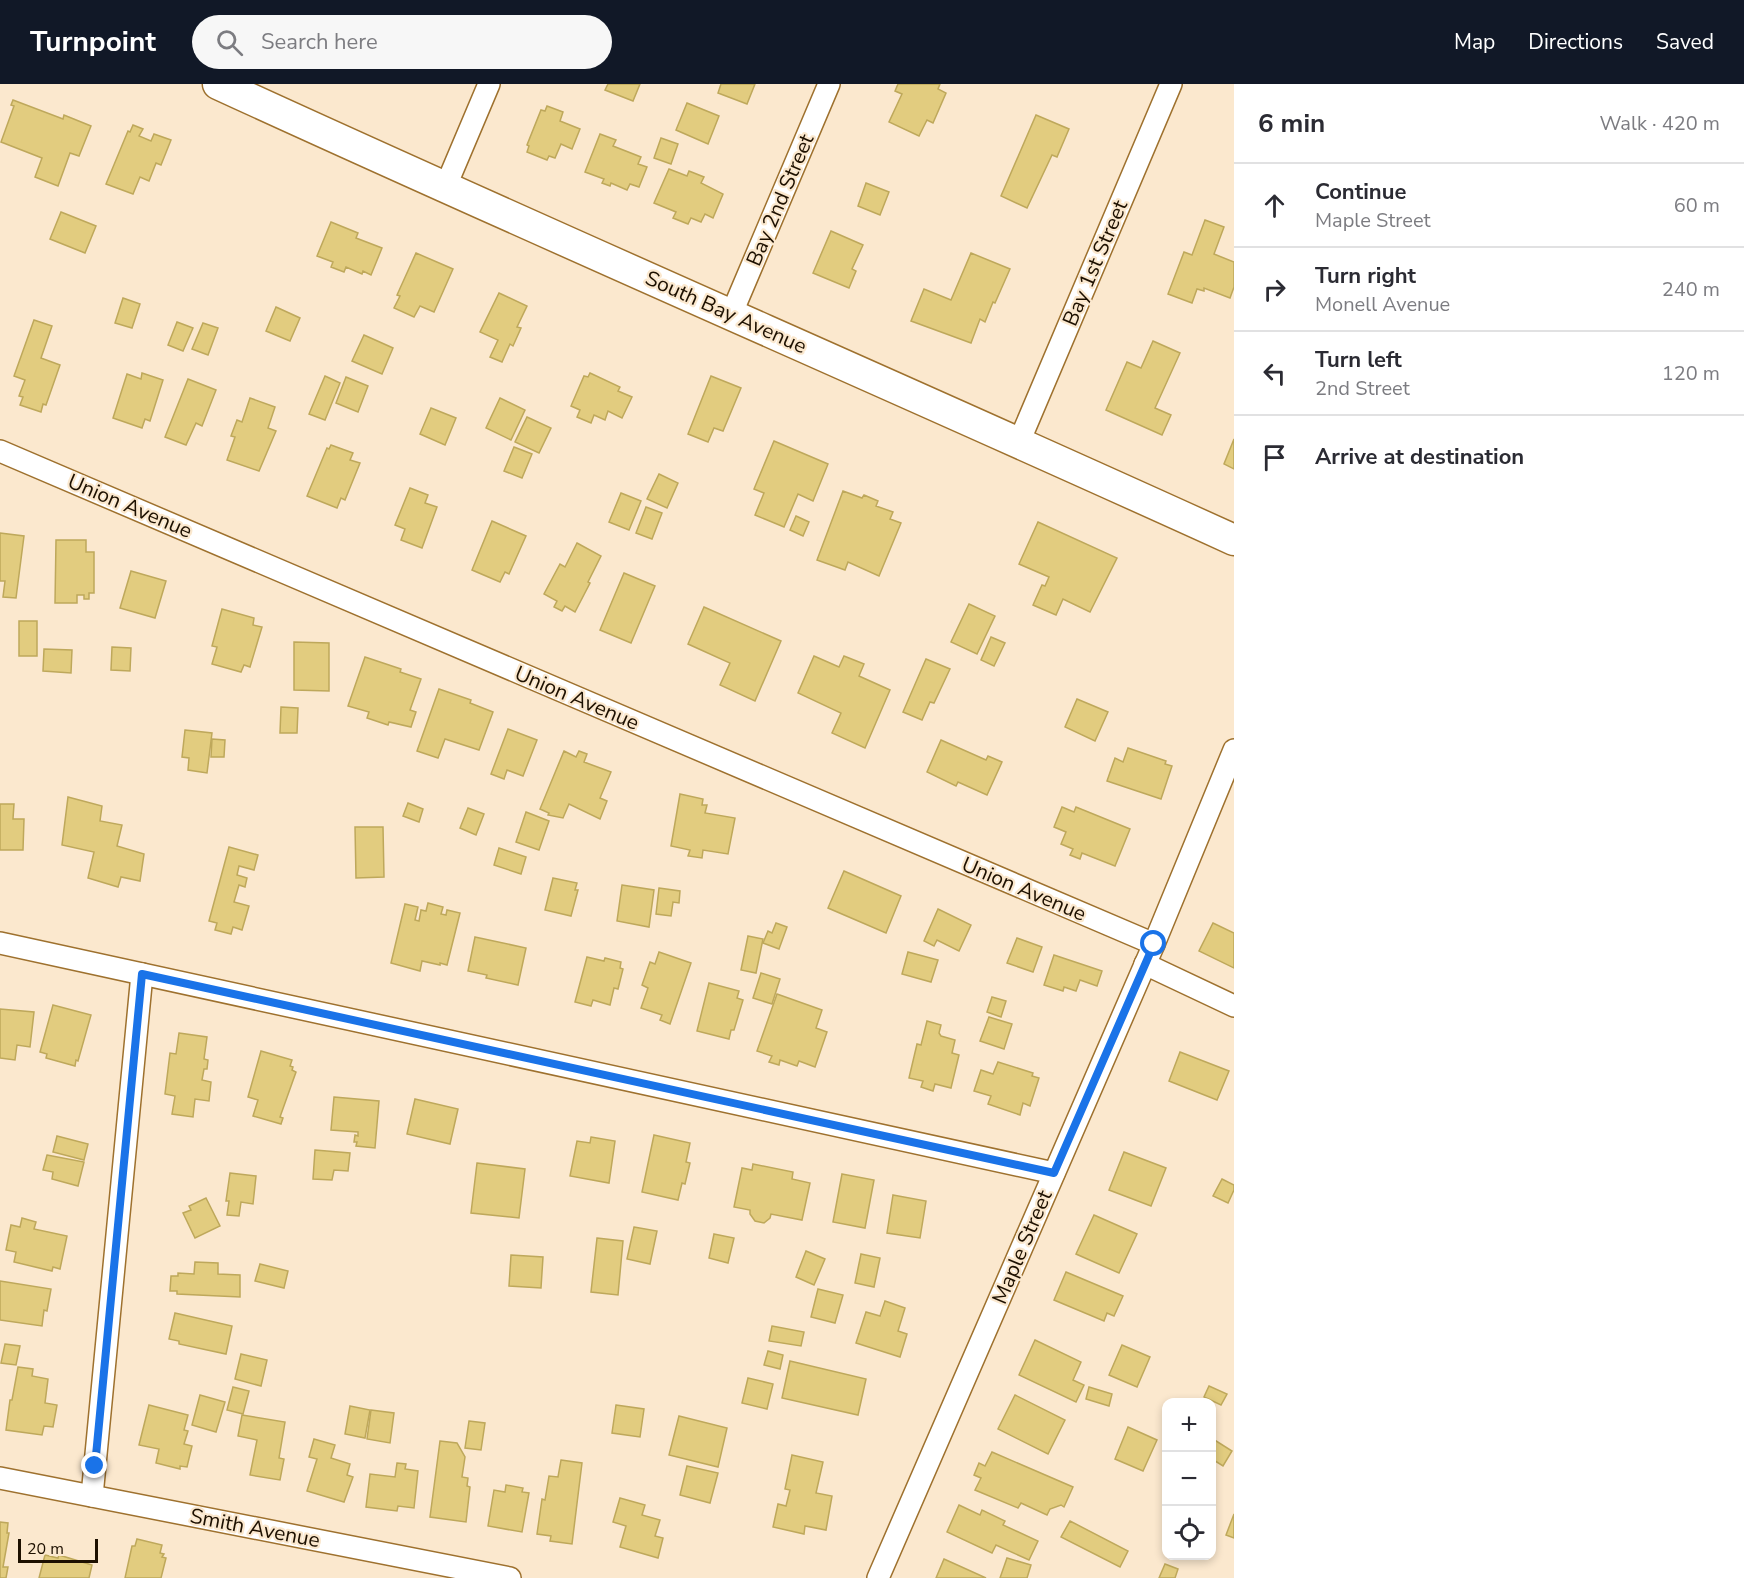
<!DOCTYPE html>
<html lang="en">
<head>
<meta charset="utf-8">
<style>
  body { margin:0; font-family:"Nunito Sans",sans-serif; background:#f7f7f7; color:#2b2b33 }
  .controls { position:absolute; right:18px; bottom:18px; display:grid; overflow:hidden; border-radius:12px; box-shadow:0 3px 9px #0003 }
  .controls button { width:54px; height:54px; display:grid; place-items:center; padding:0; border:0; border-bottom:2px solid #e1e1e2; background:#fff; color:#2b2b33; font:30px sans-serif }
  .scale { position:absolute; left:18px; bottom:15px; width:80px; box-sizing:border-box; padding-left:6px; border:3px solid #1d1000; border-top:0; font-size:16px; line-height:21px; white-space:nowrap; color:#1d1000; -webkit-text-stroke:4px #fbe8ce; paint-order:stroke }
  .stop { position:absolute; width:18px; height:18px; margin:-14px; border:4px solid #1a73e8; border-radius:50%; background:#fff }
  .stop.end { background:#1a73e8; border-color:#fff; box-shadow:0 2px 6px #0008 }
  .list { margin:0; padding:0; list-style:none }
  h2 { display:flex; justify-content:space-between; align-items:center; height:78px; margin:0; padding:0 24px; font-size:26px }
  h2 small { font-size:20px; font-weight:400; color:#7c7c81 }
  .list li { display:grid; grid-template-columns:39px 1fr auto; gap:18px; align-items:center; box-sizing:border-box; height:84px; padding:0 24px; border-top:2px solid #e1e1e2 }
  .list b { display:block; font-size:22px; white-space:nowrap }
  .list p { margin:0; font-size:20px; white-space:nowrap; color:#7c7c81 }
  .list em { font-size:20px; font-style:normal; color:#7c7c81 }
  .icon { flex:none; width:33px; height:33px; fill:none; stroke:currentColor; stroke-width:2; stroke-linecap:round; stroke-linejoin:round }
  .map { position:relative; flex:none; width:1234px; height:1494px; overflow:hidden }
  header { display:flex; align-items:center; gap:36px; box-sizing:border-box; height:84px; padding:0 30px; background:#111827; color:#fff }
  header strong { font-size:28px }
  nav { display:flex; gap:33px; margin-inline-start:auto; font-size:21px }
  .search { width:420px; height:54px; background:#f7f7f7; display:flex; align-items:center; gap:15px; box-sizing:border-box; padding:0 21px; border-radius:33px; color:#7c7c81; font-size:22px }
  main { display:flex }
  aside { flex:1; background:#fff }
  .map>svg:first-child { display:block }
  .building { fill:#e2cc7f; stroke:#bea85b; stroke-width:1.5 }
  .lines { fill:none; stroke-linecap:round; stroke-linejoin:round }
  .street-casing { stroke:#9e712e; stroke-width:24 }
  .secondary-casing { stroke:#9e712e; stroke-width:33 }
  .street { stroke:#fff; stroke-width:21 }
  .secondary { stroke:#fff; stroke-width:30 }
  .route { stroke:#1a73e8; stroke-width:8 }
  .labels { text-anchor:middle; stroke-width:4.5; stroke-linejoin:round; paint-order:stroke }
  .street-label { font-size:21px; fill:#1d1000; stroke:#fbe8ce }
</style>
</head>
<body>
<header>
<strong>Turnpoint</strong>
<div class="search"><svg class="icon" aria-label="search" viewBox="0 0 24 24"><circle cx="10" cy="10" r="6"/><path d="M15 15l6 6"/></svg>Search here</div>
<nav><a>Map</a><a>Directions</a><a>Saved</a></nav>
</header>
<main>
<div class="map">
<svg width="1234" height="1494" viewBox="0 0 1234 1494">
  <rect width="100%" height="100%" fill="#fbe8ce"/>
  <g class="building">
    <path d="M608,0H640L633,17L605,6Z"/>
    <path d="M721,0H755L747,20L718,9Z"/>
    <path d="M898,0H940L938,5L946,9L933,39L927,36L919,52L889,38L902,10L895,7Z"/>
    <path d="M13,16L63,35L64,31L91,42L79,72L70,69L58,102L35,93L42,74L1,58L14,22L11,21Z"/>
    <path d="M687,19L719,32L708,60L676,46Z"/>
    <path d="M547,22L563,28L560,37L580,45L572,65L561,60L555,74L549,72L547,76L527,68L529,62L527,61L541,26L545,27Z"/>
    <path d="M1036,31L1069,45L1057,73L1052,71L1027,124L1001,112Z"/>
    <path d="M133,41L143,45L139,52L151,57L154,50L171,56L161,81L156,79L149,97L140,93L133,110L106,100L128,47L130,48Z"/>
    <path d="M600,50L616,56L613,62L641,73L638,80L647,83L639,103L630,100L627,106L611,99L610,102L602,99L604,95L585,88Z"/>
    <path d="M661,54L678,60L671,80L654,74Z"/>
    <path d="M669,85L687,92L689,87L704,93L701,99L723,110L713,134L705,130L701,138L691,134L688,140L673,134L676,128L654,119Z"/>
    <path d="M866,99L889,108L880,131L858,122Z"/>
    <path d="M61,128L96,142L85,169L50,155Z"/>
    <path d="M1205,136L1224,143L1214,170L1234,178V203L1230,214L1204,204V207L1197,205L1192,219L1168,210L1184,168L1192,171Z"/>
    <path d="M331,138L358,149L356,154L382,164L371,191L363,187L362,190L346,183L344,188L331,183L333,178L317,172Z"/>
    <path d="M831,147L863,161L852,185L856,187L849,204L813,189Z"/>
    <path d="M416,169L453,185L434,228L420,222L414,233L394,224L400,212L397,211Z"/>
    <path d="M971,169L1010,185L995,219L993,218L985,238L980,235L971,259L911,237L924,205L951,216Z"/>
    <path d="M499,209L527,222L517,243L521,244L513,262L510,260L502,278L490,273L498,256L480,248Z"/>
    <path d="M123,214L140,220L132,244L115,239Z"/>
    <path d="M276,223L300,234L290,257L266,247Z"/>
    <path d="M34,236L52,242L41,274L60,281L46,321L43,320L41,328L20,321L23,313L19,312L25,296L14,292Z"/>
    <path d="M177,238L193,244L183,267L168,261Z"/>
    <path d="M203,239L218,244L208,271L192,265Z"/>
    <path d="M364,251L393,264L382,290L352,277Z"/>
    <path d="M1153,257L1180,269L1155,324L1171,331L1162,351L1106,326L1127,278L1141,284Z"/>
    <path d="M142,289L163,296L150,337L145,335L142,344L113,334L127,290L141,295Z"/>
    <path d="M590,289L620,303L618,307L632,313L622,334L608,327L605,336L594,331L591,339L577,333L580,326L571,322L584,292L588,293Z"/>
    <path d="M325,292L340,299L325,336L309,330Z"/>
    <path d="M711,292L741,304L723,347L714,344L708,358L688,350Z"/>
    <path d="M346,293L368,302L358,328L336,319Z"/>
    <path d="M188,295L216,306L202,342L196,339L186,361L165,353Z"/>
    <path d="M250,314L275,323L268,344L276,347L259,387L227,376L235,353L231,352L237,336L242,338Z"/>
    <path d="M500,314L525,326L511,356L486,344Z"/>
    <path d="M431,324L456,334L445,361L420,350Z"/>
    <path d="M527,333L551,344L539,369L515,358Z"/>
    <path d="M1234,355V385L1224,380Z"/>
    <path d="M774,357L828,380L813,417L798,410L784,443L755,431L764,409L754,405Z"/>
    <path d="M331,361L353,369L350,376L360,379L345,416L341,414L337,424L307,412L327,364L329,365Z"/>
    <path d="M514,363L532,370L522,394L504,387Z"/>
    <path d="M659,390L678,399L667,424L647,415Z"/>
    <path d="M410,404L428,411L425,419L437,423L422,464L401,456L405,445L395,441Z"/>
    <path d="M843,407L862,414L864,411L878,417L876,422L893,428L890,435L901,439L879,492L848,478L845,486L817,476Z"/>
    <path d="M621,409L641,417L629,446L609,438Z"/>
    <path d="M646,423L662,429L652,455L636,449Z"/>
    <path d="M796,432L809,438L803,452L790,446Z"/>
    <path d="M492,437L526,452L509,490L505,488L500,498L472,486Z"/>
    <path d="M1038,438L1117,474L1090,528L1063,515L1056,531L1033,521L1042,501L1045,502L1049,493L1019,480Z"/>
    <path d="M0,449L24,452L16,514L3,513L5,497H0Z"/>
    <path d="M56,456H86V468H94V509H89V515H84V511H77V519H55Z"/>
    <path d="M577,459L601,472L588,498L590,499L575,528L565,522L562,527L554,523L557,517L544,510L560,480L565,483Z"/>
    <path d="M131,487L166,497L155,534L120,524Z"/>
    <path d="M624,489L655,502L631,559L600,546Z"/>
    <path d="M969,520L995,532L977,570L951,558Z"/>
    <path d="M704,523L781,557L755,617L720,601L730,579L688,560Z"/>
    <path d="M222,525L254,534L253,541L262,543L250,583L244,581L241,588L212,580L217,563L212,562Z"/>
    <rect x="19" y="537" width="18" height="35"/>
    <path d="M991,553L1005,559L994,582L981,576Z"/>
    <path d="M294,558L329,559V607L294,606Z"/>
    <path d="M112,563L131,564L130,587L111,586Z"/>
    <path d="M44,565L72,566L71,589L43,587Z"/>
    <path d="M814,572L839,583L844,572L864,580L859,592L890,606L865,664L832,649L841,629L798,609Z"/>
    <path d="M365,573L401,585L400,588L421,595L410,626L416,628L411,643L389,638L388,641L367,634L369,628L348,622Z"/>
    <path d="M926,575L950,585L934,619L930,618L922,636L903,628Z"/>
    <path d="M439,605L471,616L470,619L493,628L479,666L445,655L438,674L417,667Z"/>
    <path d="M1077,615L1108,628L1095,657L1065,643Z"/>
    <path d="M281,623L298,624L297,649H280Z"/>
    <path d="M508,645L537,656L523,692L507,686L504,695L491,690Z"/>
    <path d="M185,646L212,649L207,689L188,686L189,674L182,673Z"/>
    <path d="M212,655L225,656L224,673H211Z"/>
    <path d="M941,656L986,676L988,672L1002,678L987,711L958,698L956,702L927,688Z"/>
    <path d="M1128,664L1166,677L1165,680L1172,682L1161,715L1107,697L1115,674L1123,678Z"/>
    <path d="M564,667L576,673L579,667L587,670L584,678L611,688L600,714L607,717L600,735L569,720L563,734L548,731L549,729L540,725Z"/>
    <path d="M680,710L703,715L702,721H707L705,729L735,734L728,770L703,766L702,774L688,772L690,766L671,762Z"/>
    <path d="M68,713L102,722L100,737L122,741L117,762L144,770L140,797L121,793L118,803L88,794L94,768L62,761Z"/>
    <path d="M408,719L423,725L419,738L403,732Z"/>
    <path d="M0,720H14L13,735H24L23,766H0Z"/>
    <path d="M1062,723L1074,728L1076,723L1130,745L1115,782L1082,769L1080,775L1070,771L1073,765L1061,760L1066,748L1054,743Z"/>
    <path d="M468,724L484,730L476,751L460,744Z"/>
    <path d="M526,728L549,737L539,766L516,758Z"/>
    <path d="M355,743H383L384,793L356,794Z"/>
    <path d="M229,763L258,771L254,786L239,782L237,791L247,794L245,803L239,801L234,818L249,822L242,846L233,843L231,850L215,846L217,839L209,837Z"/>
    <path d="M499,764L526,773L521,790L494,781Z"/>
    <path d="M844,787L901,812L886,849L828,824Z"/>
    <path d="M553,794L577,799L575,806H578L571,832L545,826Z"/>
    <path d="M622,801L654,806L649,843L617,837Z"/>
    <path d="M659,804L680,807L679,819L673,818L671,832L656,830Z"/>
    <path d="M428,819L443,823L441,830L446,831L447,826L460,829L447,881L440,879V881L422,877L420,887L391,879L405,820L418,823L415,836L419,837L421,826L426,827Z"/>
    <path d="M938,825L971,841L959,867L937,856L934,862L924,857Z"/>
    <path d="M776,839L787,843L779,865L763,859L768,847L772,849Z"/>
    <path d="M1213,839L1234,849V884L1199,867Z"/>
    <path d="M748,852L763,855L756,889L741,886Z"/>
    <path d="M475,853L526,864L518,901L486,894L487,891L468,887Z"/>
    <path d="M1017,854L1042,863L1033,888L1007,879Z"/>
    <path d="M659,868L691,879L670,940L660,936L662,931L641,924L648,904L642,901L650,878L655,880Z"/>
    <path d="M908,868L938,876L931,898L902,890Z"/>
    <path d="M1054,871L1102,887L1097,902L1080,896L1076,907L1064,903L1063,907L1044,901Z"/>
    <path d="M587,873L604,877L605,874L621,878L620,884L623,885L618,905L614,904L610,921L593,916L591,922L575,918Z"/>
    <path d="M761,889L780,895L772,920L753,914Z"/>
    <path d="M709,899L739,907L737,914L743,916L734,946H731L729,955L697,947Z"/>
    <path d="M777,910L822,926L816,944L827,948L815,983L799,977L797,982L780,976L779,981L769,978L772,972L757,967Z"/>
    <path d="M992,913L1006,917L1001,933L987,928Z"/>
    <path d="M53,921L91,931L78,977L76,976L75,982L46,974L47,970L40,968Z"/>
    <path d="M0,925L34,928L30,963L17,961L15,976L0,974Z"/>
    <path d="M989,933L1012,940L1004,965L980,957Z"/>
    <path d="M927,937L941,941L939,949L941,952L955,956L952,969L959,971L951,1004L935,1000L933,1007L921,1003L923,997L909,994L917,960L921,961Z"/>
    <path d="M179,949L207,953L204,975L208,976L207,985H204L202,996L211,998L209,1017L195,1015L193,1033L172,1030L175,1012L165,1010L170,969L176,970Z"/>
    <path d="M261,967L292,976L290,982L293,983L292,986L296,988L280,1033L283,1034L281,1040L253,1032L258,1016L248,1013Z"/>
    <path d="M1180,968L1229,987L1217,1016L1169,997Z"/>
    <path d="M998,978L1033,989L1032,992L1039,994L1030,1022L1023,1019L1020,1031L988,1020L991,1012L974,1007L981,986L993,990Z"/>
    <path d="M334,1013L379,1017L375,1064L356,1062L357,1058H354L355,1051L358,1052V1048L331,1046Z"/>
    <path d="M415,1015L458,1025L450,1060L407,1050Z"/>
    <path d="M654,1051L690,1059L686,1078L690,1079L685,1100L682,1099L678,1116L642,1108Z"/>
    <path d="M57,1052L88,1060L84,1076L53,1068Z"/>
    <path d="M591,1053L615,1057L609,1099L570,1092L577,1057L590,1059Z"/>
    <path d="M315,1066L350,1069L348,1087L334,1086L332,1096L313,1095Z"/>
    <path d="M1124,1068L1166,1084L1151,1122L1109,1106Z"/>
    <path d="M47,1071L84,1078L78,1102L52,1095L53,1088L43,1086Z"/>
    <path d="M477,1079L525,1085L519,1134L471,1129Z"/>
    <path d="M753,1080L793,1088L792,1095L810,1099L802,1136L771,1130L770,1134L764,1139L755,1137L750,1130V1126L734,1123L742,1084L752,1086Z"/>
    <path d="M230,1089L256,1092L253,1120L241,1118L239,1132L227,1131L229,1117H226Z"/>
    <path d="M842,1090L874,1096L865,1144L833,1138Z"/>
    <path d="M1222,1095L1234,1101V1106L1228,1119L1213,1112Z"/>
    <path d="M893,1111L926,1117L920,1154L887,1149Z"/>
    <path d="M206,1114L220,1142L195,1154L183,1129L191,1126L189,1122Z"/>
    <path d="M1094,1131L1137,1150L1119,1189L1076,1170Z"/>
    <path d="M22,1134L36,1138L34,1145L67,1152L60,1185L53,1183L52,1187L14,1178L16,1168L6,1166L11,1141L20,1143Z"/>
    <path d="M634,1143L657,1147L650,1180L627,1175Z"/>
    <path d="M714,1150L734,1154L728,1179L709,1174Z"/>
    <path d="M597,1154L623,1157L618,1211L591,1208Z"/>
    <path d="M806,1167L825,1175L814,1201L796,1193Z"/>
    <path d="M861,1170L880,1174L874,1203L855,1199Z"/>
    <path d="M511,1171L543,1173L541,1204L509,1202Z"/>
    <path d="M195,1178L218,1179V1190L240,1191V1213L177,1210V1207H170L171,1192H178V1189L194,1190Z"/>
    <path d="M260,1180L288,1187L284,1204L255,1197Z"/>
    <path d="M1066,1188L1123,1212L1114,1232L1107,1229L1104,1237L1054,1216Z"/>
    <path d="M0,1197L51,1205L47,1227L44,1226L42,1242L0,1236Z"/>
    <path d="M818,1205L843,1211L835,1239L811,1233Z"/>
    <path d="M885,1217L905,1224L898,1247L907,1250L900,1273L856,1259L866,1228L880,1232Z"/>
    <path d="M175,1229L232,1242L226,1270L179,1260V1257L169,1255Z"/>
    <path d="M772,1242L804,1248L801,1262L769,1257Z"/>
    <path d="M1035,1256L1081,1278L1073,1296L1084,1301L1076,1318L1019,1291Z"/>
    <path d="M5,1260L20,1262L16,1281L1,1279Z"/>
    <path d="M1122,1261L1150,1273L1137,1303L1109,1291Z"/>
    <path d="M768,1267L783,1271L780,1285L764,1281Z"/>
    <path d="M241,1270L267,1276L261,1302L235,1295Z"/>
    <path d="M790,1277L866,1295L858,1331L782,1314Z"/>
    <path d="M18,1283L33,1285L32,1292L48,1295L45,1319L57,1321L53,1343L44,1342L42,1351L6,1346L10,1316H12Z"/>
    <path d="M748,1294L773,1300L767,1325L742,1319Z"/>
    <path d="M1209,1302L1227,1310L1221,1321L1204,1313Z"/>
    <path d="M233,1303L249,1307L243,1330L227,1326Z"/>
    <path d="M1089,1303L1112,1310L1109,1322L1086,1315Z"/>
    <path d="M200,1311L225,1318L216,1348L192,1341Z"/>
    <path d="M1015,1311L1065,1336L1048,1370L998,1345Z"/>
    <path d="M149,1321L188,1331L184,1346L188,1347L184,1360L192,1362L187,1383L180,1382V1385L156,1379L159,1365L139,1361Z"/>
    <path d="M616,1321L644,1325L640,1353L612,1349Z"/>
    <path d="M350,1322L370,1326L365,1354L345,1350Z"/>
    <path d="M371,1326L394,1329L390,1359L367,1355Z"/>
    <path d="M242,1331L285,1338L279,1374L284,1375L280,1396L250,1391L257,1356L238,1352Z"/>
    <path d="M679,1332L727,1344L718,1383L669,1371Z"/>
    <path d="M469,1337L485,1339L481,1366L465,1364Z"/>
    <path d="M1128,1343L1157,1356L1143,1387L1115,1375Z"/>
    <path d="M314,1355L335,1361L331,1374L350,1380L347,1391L353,1393L344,1418L307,1407L317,1375L309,1373Z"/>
    <path d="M1213,1355L1232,1367L1223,1382L1212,1375Z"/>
    <path d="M440,1357L457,1359L465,1373L462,1393L468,1394L467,1402L470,1403L466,1438L430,1433Z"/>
    <path d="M992,1368L1073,1403L1064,1423L1061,1421L1050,1425L1047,1431L1021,1419L1018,1424L975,1406L981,1394L974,1391L979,1379L985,1382Z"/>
    <path d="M792,1371L823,1378L816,1409L832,1412L826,1446L805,1442L804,1450L773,1443L778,1420L786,1422L790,1406L785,1405Z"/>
    <path d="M561,1376L582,1379L572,1460L550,1457L551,1452L537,1450L542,1415L545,1416L549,1392L558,1393Z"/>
    <path d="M397,1379L406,1380L405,1385L418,1387L414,1424L398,1422L397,1427L366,1423L370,1390L395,1393Z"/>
    <path d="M687,1382L718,1389L710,1419L680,1411Z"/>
    <path d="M506,1401L523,1404L522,1408L529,1409L522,1448L488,1442L494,1406L505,1408Z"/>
    <path d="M620,1414L645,1421L642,1431L660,1436L655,1452L663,1454L658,1474L620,1463L626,1442L613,1438Z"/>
    <path d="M959,1421L980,1431L982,1426L1005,1437L1003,1441L1038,1457L1029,1476L996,1461L992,1469L947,1448Z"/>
    <path d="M1234,1430V1454L1226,1451Z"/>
    <path d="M1070,1437L1128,1467L1120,1483L1061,1453Z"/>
    <path d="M0,1438L8,1439L7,1449H9L3,1483H8L6,1494H0Z"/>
    <path d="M137,1455L162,1461L160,1469L164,1470L162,1473L166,1474L161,1494H125L132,1462H135Z"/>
    <path d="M45,1471L58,1474L59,1471L92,1481L89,1494H39Z"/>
    <path d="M1007,1474L1031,1481L1027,1494H1000Z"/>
    <path d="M944,1475L986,1494H936Z"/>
    <path d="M1165,1480L1178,1485L1175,1494H1159Z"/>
  </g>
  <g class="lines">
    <g class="street-casing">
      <g id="street">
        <path d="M445,104L489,0"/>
        <path d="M731,231L829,0"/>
        <path d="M1019,358L1171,0"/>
        <path d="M0,367L1154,860"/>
        <path d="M0,859L1054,1089"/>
        <path d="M1145,880L1234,922"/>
        <path d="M0,1394L510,1494"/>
        <path d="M92,1412L142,890"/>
        <path d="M878,1494L1154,860L1234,666"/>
      </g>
    </g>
    <g class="secondary-casing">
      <path id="secondary" d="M218,0C555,155 896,302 1234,456"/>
    </g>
    <use href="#street" class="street"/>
    <use href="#secondary" class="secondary"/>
  </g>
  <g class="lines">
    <path class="route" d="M95,1382L142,890L1054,1089L1154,860"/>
  </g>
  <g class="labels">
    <g class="street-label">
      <text transform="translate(780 116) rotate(-67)" y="7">Bay 2nd Street</text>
      <text transform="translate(1095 179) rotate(-67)" y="7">Bay 1st Street</text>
      <text transform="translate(726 228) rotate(24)" y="7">South Bay Avenue</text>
      <text transform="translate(130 422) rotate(23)" y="7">Union Avenue</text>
      <text transform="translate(577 614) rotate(23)" y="7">Union Avenue</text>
      <text transform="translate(1024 805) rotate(23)" y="7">Union Avenue</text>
      <text transform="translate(1022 1163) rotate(-67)" y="7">Maple Street</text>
      <text transform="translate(255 1444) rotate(11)" y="7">Smith Avenue</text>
    </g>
  </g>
</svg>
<div class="controls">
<button>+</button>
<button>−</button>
<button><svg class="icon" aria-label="locate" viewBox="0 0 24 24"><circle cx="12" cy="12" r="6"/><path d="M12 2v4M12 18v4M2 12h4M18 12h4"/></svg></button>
</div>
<div class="scale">20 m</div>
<div class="stop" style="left:1154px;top:860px"></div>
<div class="stop end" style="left:95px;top:1382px"></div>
</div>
<aside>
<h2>6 min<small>Walk · 420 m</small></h2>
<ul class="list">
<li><svg class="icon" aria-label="ahead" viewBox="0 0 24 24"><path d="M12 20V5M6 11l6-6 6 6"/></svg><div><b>Continue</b><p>Maple Street</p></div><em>60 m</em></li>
<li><svg class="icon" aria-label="right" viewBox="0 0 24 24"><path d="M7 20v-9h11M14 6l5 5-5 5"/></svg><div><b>Turn right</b><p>Monell Avenue</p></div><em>240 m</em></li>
<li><svg class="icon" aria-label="left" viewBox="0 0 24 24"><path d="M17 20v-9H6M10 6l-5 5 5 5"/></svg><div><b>Turn left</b><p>2nd Street</p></div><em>120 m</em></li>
<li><svg class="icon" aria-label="arrive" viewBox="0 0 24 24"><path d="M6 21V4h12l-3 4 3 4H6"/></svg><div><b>Arrive at destination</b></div></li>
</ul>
</aside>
</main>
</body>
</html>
